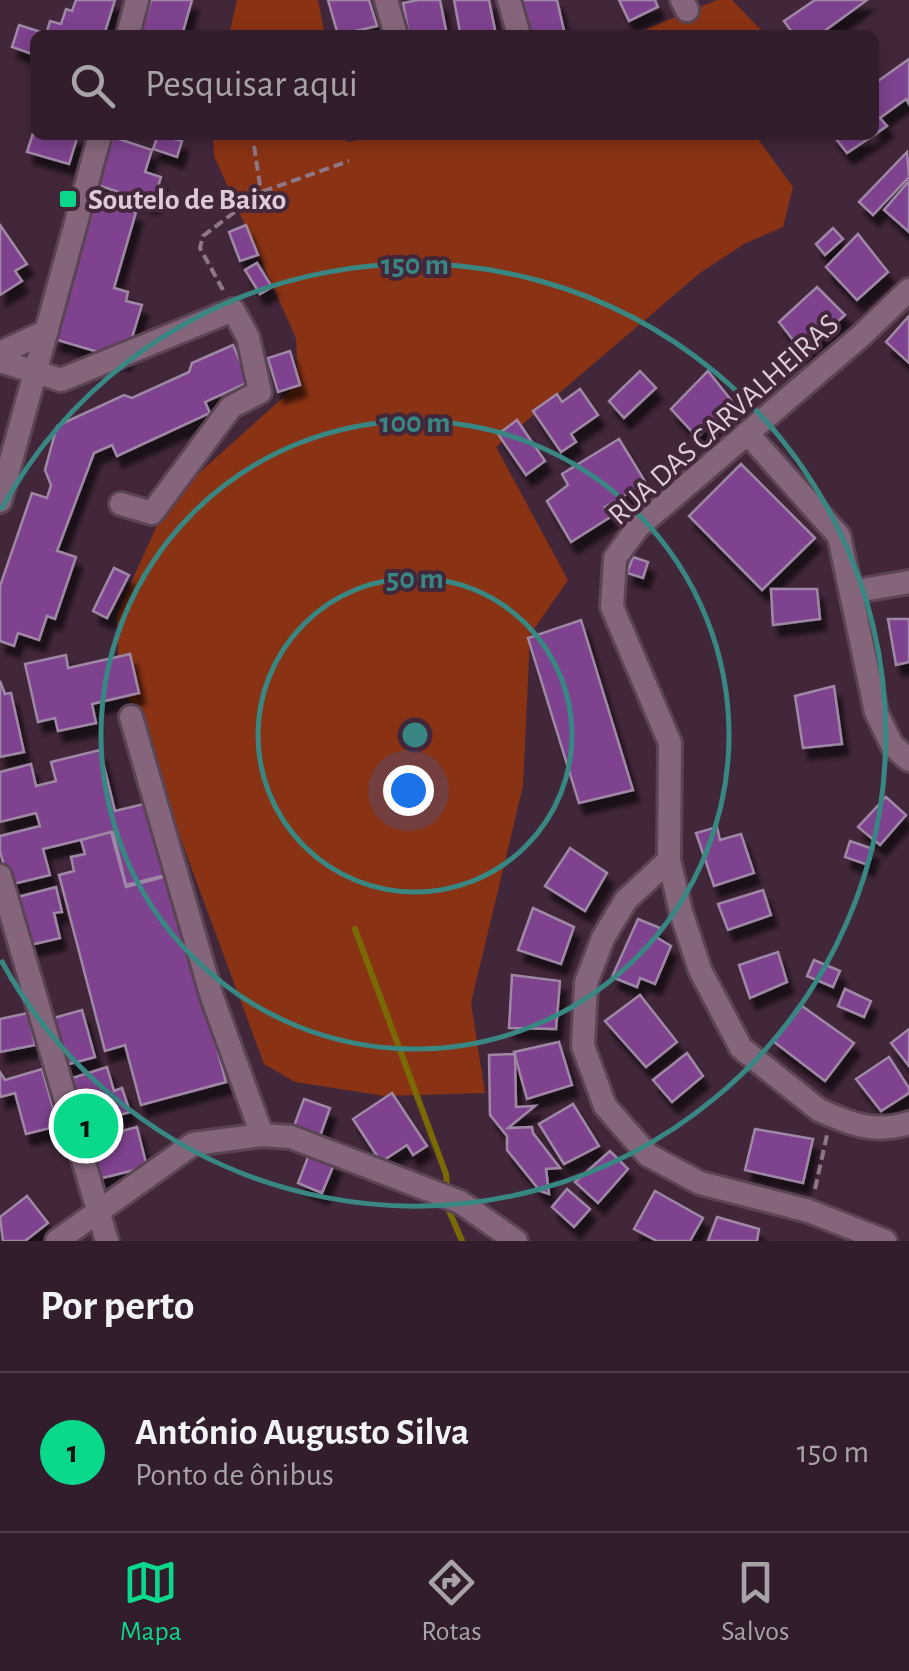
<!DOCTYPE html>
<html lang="pt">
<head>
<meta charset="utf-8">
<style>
  body { margin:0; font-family:"Alegreya Sans",sans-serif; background:#3a2634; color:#f1f3f6 }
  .you { position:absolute; left:408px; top:790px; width:35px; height:35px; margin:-25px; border:8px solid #fff; border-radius:50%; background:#1a73e8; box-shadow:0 0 0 15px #1a73e833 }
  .badge { display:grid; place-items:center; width:65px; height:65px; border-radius:50%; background:#0ad98b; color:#111; font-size:32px; font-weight:700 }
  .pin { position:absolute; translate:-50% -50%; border:5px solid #fff; box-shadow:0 2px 10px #0006 }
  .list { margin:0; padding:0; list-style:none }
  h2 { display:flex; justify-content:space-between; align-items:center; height:130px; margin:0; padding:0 40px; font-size:42px }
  h2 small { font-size:32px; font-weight:400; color:#a8a2a9 }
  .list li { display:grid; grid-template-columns:65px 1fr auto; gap:30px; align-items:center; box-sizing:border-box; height:160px; padding:0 40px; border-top:2px solid #4d3b48 }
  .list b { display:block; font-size:38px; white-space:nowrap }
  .list p { margin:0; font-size:32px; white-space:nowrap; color:#a8a2a9 }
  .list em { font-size:32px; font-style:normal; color:#a8a2a9 }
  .icon { flex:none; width:55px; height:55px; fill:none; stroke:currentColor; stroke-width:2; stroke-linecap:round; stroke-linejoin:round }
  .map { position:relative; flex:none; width:909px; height:1241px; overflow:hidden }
  .search { position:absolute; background:#321d2c; box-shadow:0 5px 15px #0003; left:30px; right:30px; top:30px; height:110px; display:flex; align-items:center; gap:25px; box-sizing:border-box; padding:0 35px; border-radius:15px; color:#a8a2a9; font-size:38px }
  .sheet { height:290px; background:#321d2c }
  nav { display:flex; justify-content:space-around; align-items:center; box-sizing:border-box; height:140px; border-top:2px solid #4d3b48; background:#321d2c; font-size:28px; color:#a8a2a9 }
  nav a { display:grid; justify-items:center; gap:5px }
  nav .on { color:#0ad98b }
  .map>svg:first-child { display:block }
  .green { fill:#893214 }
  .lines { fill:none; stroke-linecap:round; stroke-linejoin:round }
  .stream { stroke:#7a6a05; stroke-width:6 }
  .building { fill:#7e428e; stroke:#9f88a6; stroke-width:2.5; filter:url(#shadow) }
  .minor-casing { stroke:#5b4454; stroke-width:28 }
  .path { stroke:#8e7887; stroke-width:4; stroke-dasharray:10 5; stroke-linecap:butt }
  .minor { stroke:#85657b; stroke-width:22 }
  .ring { fill:none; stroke:#388783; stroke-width:5 }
  .poi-dot { fill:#0ad98b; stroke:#42273a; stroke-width:4 }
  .labels { text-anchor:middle; stroke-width:8; stroke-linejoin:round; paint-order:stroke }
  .poi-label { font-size:30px; font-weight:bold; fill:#ddcbd7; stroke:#42273a; text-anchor:start }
  .street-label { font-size:30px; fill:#ddcbd7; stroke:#42273a }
  .centre { fill:#388783; stroke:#42273a; stroke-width:5 }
  .ring-label { font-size:30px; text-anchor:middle; font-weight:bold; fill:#388783; stroke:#42273a; stroke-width:8; stroke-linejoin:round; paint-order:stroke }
</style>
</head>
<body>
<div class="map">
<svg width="909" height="1241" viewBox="0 0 909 1241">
  <defs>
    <filter id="shadow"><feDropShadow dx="6" dy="11" stdDeviation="2.5" flood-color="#0009"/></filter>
  </defs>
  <rect width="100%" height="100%" fill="#42273a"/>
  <g class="green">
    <path d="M237,0H318L325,35H229Z"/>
    <path d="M717,0H732L766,35H632Z"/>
    <path d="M213,135H345L347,142L387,135H755L793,187L783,227L744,244L700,273L496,447L568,580L530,635L523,786L471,1003L485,1093L385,1096L295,1082L264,1064L119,672L117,614L168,501L298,384L296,338L214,156Z"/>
  </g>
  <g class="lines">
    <g class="stream">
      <path d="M355,929L446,1174L447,1185"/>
      <path d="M447,1206L462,1241"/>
    </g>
  </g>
  <g class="building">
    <path d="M76,0H115L104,35H46L50,21L61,24L66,9L72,11Z"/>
    <path d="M151,0H192L182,35H140Z"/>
    <path d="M328,0H369L377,26L338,35Z"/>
    <path d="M418,0H440L447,35H409L403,3Z"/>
    <path d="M454,0H489L496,35H458L460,32Z"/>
    <path d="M520,0H557L565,35H528Z"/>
    <path d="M619,0H655L658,7L629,21Z"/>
    <path d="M815,0H867L823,32L825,35H794L784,21Z"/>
    <path d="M19,25L47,34L35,35V55L12,47Z"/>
    <path d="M909,59V104L906,99L880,118L887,126L874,135V84Z"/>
    <path d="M35,127V135H78L69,164L27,152Z"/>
    <path d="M158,135L182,141L177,157L153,149Z"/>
    <path d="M833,135H874L847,153Z"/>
    <path d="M113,137L152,150L145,172L161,177L153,203L97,185Z"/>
    <path d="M907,152L909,177L873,215L859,202Z"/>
    <path d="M909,181V232L884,210Z"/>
    <path d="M96,200L136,212L114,288L128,292L126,301L142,305L125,360L54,339Z"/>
    <path d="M0,225L27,264L15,271L22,281L0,295Z"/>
    <path d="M246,225L258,255L240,261L229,232Z"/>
    <path d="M833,228L843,239L825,255L816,244Z"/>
    <path d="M858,234L888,272L857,300L826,267Z"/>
    <path d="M257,263L272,287L260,294L245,270Z"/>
    <path d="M817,287L845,315L803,353L779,322Z"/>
    <path d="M909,316V363L886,342Z"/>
    <path d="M233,345L249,382L205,402L210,413L117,456L112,445L94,453L57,551L76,557L55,619L47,616L39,640L18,633L14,646L0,641V586L32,493L47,498L51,485L45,470L57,426L124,395L132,398L189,372L192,363Z"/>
    <path d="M290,351L300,385L278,392L268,358Z"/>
    <path d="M640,371L656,388L624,418L609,401Z"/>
    <path d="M708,371L735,405L697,437L671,409Z"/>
    <path d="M580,389L598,415L571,434L576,442L561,452L533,411L557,394L562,402Z"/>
    <path d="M517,420L545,461L526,475L498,434Z"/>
    <path d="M619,439L646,483L605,507L612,516L571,542L547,501L568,485L562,474Z"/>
    <path d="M741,464L815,538L762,590L689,516Z"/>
    <path d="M633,557L648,562L643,578L627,573Z"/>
    <path d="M114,568L129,575L107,618L93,611Z"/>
    <path d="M771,589H817L820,619L773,625Z"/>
    <path d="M888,619H909V662L896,665Z"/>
    <path d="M581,620L633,790L579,803L528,638Z"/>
    <path d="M130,654L139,693L92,704L96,723L58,731L55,718L38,722L25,664L66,655L68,668Z"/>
    <path d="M0,681L5,694L11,693L24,752L0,757Z"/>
    <path d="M834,686L842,744L803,748L795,696Z"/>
    <path d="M100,750L115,811L148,803L166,875L126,885L113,832L43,849L50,875L9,885L0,851V836L40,826L36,813L0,822V772L31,764L36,786L56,781L51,762Z"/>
    <path d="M886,797L906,815L880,845L858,827Z"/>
    <path d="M717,827L720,840L741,834L754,873L714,886L696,833Z"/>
    <path d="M111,832L126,887L171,875L226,1082L141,1105L125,1045L105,1051L59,875L74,871L71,857L85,854L81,840Z"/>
    <path d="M850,841L873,849L868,865L845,857Z"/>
    <path d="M570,848L607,873L585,911L545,886Z"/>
    <path d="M56,887L62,912L54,913L60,938L26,946L14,898Z"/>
    <path d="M763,890L771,915L728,930L718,904Z"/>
    <path d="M533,908L574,927L561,964L518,950Z"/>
    <path d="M638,919L660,928L656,937L671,946L655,984L640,978L637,987L612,977Z"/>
    <path d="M778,952L787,982L750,998L739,965Z"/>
    <path d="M814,960L840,971L833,987L807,976Z"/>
    <path d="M512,975L560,981L556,1029L509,1028Z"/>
    <path d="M845,989L871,1001L864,1017L838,1006Z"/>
    <path d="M640,995L677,1042L646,1067L605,1021Z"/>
    <path d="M802,1006L854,1043L825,1081L773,1041Z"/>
    <path d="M82,1010L95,1057L62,1066L50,1019Z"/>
    <path d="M28,1013L35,1045L0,1052V1019Z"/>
    <path d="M909,1029V1066L891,1043Z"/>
    <path d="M559,1042L572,1085L527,1099L514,1052Z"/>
    <path d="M687,1053L703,1076L672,1102L653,1080Z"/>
    <path d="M515,1054L516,1107L535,1106L508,1128L532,1127L533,1133L560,1168L546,1169L549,1194L540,1191L507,1150V1136L490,1115L489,1055Z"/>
    <path d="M889,1057L909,1088V1093L881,1111L856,1079Z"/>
    <path d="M107,1067L114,1091L122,1088L130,1112L81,1127L66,1080Z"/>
    <path d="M42,1069L58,1126L26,1134L15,1093L0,1097V1072L5,1080Z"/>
    <path d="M392,1093L427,1146L413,1155L407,1145L381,1162L353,1119Z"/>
    <path d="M304,1099L330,1108L320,1136L294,1126Z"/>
    <path d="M573,1104L599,1146L564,1164L539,1124Z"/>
    <path d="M137,1127L147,1167L94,1180L84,1141Z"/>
    <path d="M755,1129L813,1139L803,1183L745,1170Z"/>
    <path d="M610,1151L628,1169L598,1203L575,1182Z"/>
    <path d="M310,1152L335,1162L322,1193L298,1183Z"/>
    <path d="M567,1189L590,1209L574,1227L552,1207Z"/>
    <path d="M655,1191L703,1218L690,1241H657L634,1229Z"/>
    <path d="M27,1196L48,1223L25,1241H3L0,1217Z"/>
    <path d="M717,1217L759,1229L757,1241H708Z"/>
  </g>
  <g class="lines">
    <g class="minor-casing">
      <g id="minor">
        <path d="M386,0L396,35"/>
        <path d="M509,0L519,35"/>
        <path d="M682,0L687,10"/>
        <path d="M128,35L137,0"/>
        <path d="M909,290L862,335L638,527L615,558L612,607L670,743L669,860L681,912L700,970L741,1048L819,1110C850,1124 875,1134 909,1123"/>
        <path d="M0,353L47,331"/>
        <path d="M0,361L61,380L233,310L248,337L260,392L231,407L152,513L121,504"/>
        <path d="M747,433L839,536L876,712L892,745L909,760"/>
        <path d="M0,501L100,135"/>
        <path d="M851,592L909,582"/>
        <path d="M131,717L212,997L262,1135"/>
        <path d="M669,860L626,900L603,938L586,983L583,1046L605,1106L648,1155L700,1183L809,1211L885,1241"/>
        <path d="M0,876L107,1241"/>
        <path d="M57,1241L193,1144L262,1135L291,1137L460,1202L516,1241"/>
      </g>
    </g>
    <g class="path">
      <path d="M254,146L261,192"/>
      <path d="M223,290L200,248L203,236L261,192L349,161"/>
      <path d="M815,1189L827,1135"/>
    </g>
    <use href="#minor" class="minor"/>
  </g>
  <g class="ring">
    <circle cx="415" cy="735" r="157"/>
    <circle cx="415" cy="735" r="314"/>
    <path d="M1 510A471 471 0 1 1 1 960"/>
  </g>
  <rect class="poi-dot" x="58" y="189" width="20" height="20" rx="5"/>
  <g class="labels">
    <g class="poi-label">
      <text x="88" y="209">Soutelo de Baixo</text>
    </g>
    <g class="street-label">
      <text transform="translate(723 419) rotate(-42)" y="10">RUA DAS CARVALHEIRAS</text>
    </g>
  </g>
  <circle cx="415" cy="735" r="15" class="centre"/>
  <g class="ring-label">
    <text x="415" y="274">150 m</text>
    <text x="415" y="432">100 m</text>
    <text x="415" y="588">50 m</text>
  </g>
</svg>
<div class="you"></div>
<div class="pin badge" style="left:86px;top:1126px">1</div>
<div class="search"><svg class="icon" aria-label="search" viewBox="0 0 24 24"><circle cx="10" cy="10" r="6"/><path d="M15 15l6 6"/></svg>Pesquisar aqui</div>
</div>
<section class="sheet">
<h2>Por perto<small></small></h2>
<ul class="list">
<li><span class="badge">1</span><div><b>António Augusto Silva</b><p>Ponto de ônibus</p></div><em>150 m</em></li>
</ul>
</section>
<nav>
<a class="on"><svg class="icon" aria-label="map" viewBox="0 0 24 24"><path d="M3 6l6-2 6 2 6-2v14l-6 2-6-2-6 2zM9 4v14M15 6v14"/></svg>Mapa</a>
<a><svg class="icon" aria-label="directions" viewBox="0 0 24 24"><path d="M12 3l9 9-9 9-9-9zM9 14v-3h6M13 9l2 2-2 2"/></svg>Rotas</a>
<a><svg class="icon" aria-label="saved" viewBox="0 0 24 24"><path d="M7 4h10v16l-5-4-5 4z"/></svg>Salvos</a>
</nav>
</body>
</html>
